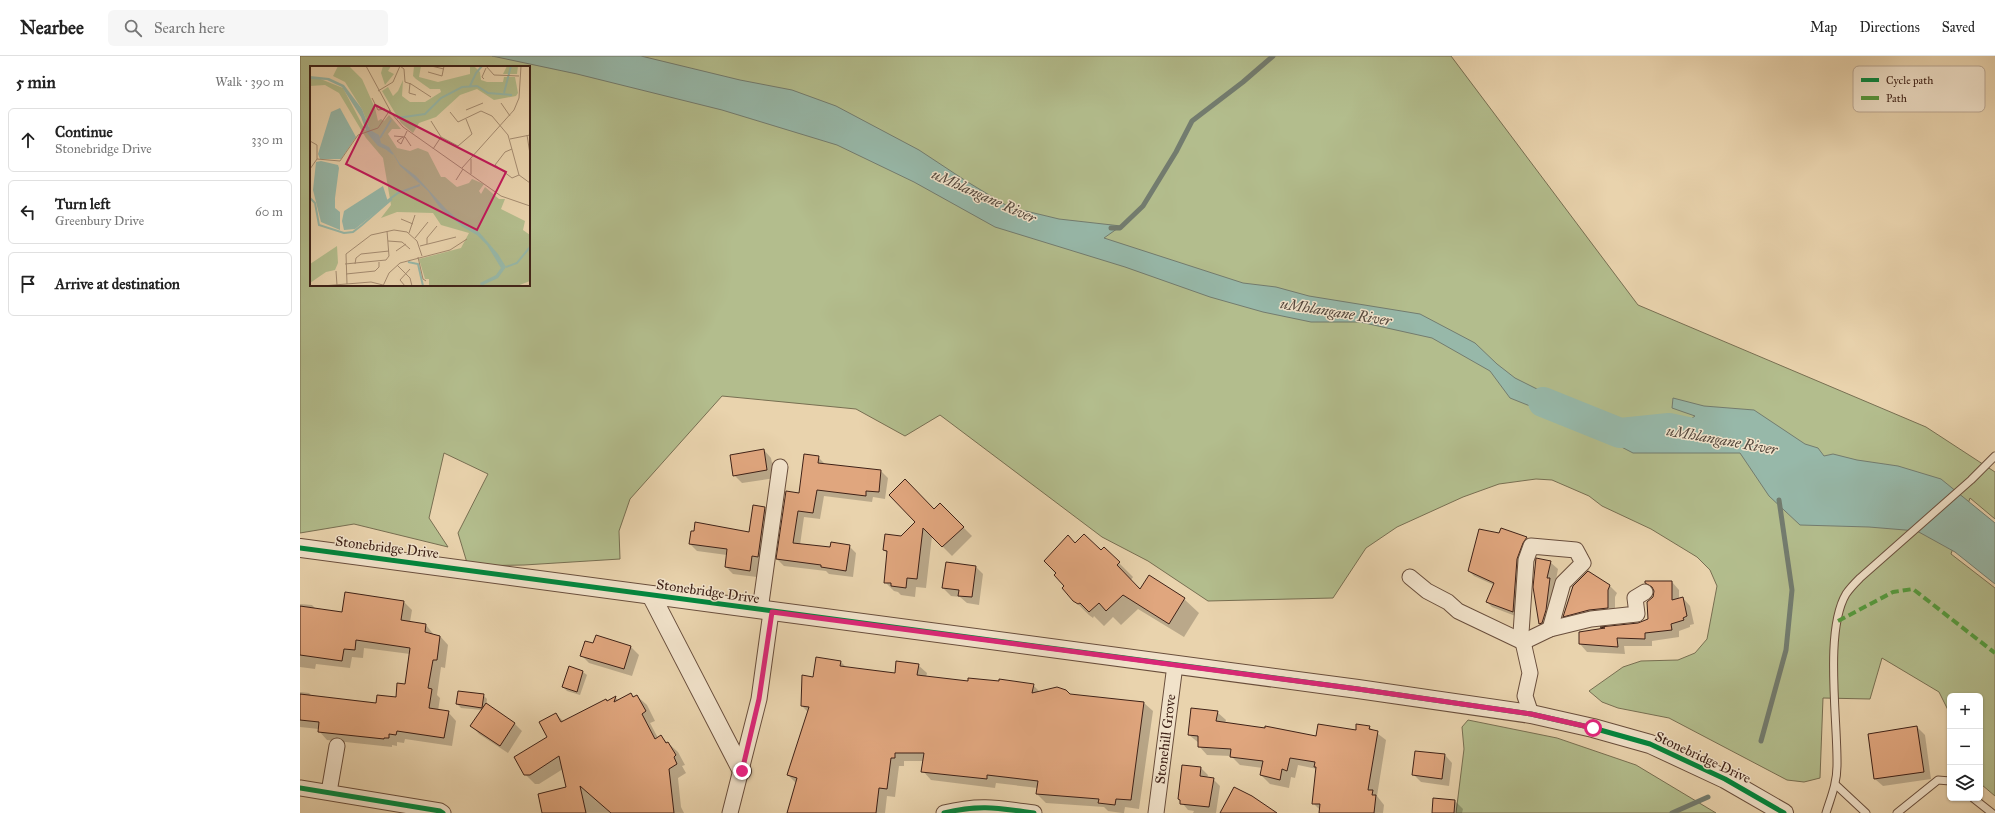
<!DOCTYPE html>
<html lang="en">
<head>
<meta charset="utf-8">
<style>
  body { margin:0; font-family:"IM FELL Great Primer",serif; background:#f6f6f6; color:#222 }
  .controls { position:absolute; right:12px; bottom:12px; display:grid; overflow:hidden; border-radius:6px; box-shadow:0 1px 3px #0004 }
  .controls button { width:36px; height:36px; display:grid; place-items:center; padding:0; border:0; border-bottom:1px solid #e0e0e0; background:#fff; color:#222; font:20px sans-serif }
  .stop { position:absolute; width:12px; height:12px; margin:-9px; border:3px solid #db2777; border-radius:50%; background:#fff }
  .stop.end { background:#db2777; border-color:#fff; box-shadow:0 1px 4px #0008 }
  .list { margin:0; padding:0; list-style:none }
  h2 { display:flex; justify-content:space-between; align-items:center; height:52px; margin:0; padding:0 16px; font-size:17px }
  h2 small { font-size:13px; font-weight:400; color:#767676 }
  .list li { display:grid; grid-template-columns:26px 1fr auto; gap:12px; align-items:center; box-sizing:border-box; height:64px; margin:0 8px 8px; padding:0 8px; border:1px solid #e0e0e0; border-radius:6px }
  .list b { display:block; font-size:15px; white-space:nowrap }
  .list p { margin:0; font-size:13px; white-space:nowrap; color:#767676 }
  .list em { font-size:13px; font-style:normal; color:#767676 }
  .icon { flex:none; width:22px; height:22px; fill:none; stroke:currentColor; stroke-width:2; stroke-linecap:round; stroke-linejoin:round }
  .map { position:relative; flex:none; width:1695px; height:757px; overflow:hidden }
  header { display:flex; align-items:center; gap:24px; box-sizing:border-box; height:56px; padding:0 20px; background:#fff; border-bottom:1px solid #e0e0e0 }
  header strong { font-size:19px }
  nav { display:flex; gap:22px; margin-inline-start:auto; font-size:14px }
  .search { width:280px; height:36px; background:#f6f6f6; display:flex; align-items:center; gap:10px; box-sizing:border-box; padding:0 14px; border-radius:6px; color:#767676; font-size:15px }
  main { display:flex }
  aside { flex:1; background:#fff }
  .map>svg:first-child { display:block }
  .green { fill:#b3bd8d; stroke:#786f52; fill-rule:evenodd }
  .water { fill:#97b8a9; stroke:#737c6f }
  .shadow { fill:#0003 }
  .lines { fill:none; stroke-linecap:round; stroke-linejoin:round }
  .stream { stroke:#737c6f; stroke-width:5 }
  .river { stroke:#97b8a9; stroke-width:30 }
  .building { fill:#e0a67e; stroke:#3e2117 }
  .service-casing { stroke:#694e3c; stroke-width:9 }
  .minor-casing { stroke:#694e3c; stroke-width:17 }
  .tertiary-casing { stroke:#694e3c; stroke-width:20 }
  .service { stroke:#f1e2ca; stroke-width:7 }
  .minor { stroke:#f1e2ca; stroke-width:15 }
  .tertiary { stroke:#f1e2ca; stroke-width:18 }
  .quiet { stroke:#539b3d; stroke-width:4; stroke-dasharray:8 4; stroke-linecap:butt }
  .cycleway-casing { stroke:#f1e2ca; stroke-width:8 }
  .cycleway { stroke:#00873e; stroke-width:5 }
  .route { stroke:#db2777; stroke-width:5 }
  .labels { text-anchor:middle; stroke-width:3; stroke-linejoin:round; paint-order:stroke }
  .street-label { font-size:14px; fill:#3e2117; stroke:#f1e2ca }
  .water-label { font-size:15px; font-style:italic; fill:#54473c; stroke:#f1e2ca }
  .inset-river { fill:none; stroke:#97b8a9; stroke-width:2 }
  .inset-road { fill:none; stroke:#a58c71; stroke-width:1 }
  .view { fill:#c2185b; fill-opacity:0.15; stroke:#c2185b; stroke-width:2 }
  .inset-edge { fill:none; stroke:#3e2117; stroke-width:2 }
  .key { fill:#f1e2ca; stroke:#bba894; stroke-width:1 }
  .key-label { font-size:11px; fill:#3e2117 }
</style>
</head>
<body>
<header>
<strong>Nearbee</strong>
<div class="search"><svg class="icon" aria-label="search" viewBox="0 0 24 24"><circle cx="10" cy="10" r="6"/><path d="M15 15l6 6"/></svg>Search here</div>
<nav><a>Map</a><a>Directions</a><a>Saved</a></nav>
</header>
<main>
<aside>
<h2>5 min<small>Walk · 390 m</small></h2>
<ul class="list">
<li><svg class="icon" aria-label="ahead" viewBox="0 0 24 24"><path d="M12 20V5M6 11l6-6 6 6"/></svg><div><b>Continue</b><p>Stonebridge Drive</p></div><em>330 m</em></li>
<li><svg class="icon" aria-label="left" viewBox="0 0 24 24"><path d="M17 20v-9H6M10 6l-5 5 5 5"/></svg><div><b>Turn left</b><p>Greenbury Drive</p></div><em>60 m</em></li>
<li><svg class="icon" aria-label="arrive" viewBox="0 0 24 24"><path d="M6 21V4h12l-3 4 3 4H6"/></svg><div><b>Arrive at destination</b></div></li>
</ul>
</aside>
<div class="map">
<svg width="1695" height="757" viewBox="0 0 1695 757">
  <rect width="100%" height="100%" fill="#e9d3ad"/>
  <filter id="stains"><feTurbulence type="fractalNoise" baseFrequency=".005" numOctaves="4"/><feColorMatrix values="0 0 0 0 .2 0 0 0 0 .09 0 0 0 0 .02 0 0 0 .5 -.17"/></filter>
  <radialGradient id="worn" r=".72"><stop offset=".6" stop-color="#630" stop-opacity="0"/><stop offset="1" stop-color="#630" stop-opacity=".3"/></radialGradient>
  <g class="green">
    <path d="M0,0H1151L1338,249L1626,371L1695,416V463L1670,442L1651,498L1695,532V740L1682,729L1680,724V640H1650V658L1639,636L1582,602L1570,643L1523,642L1520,722L1504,726L1487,724L1369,662L1318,652L1302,646L1289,635L1323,611L1341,605L1378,604L1395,597L1407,583L1417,530L1410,514L1397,501L1351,473L1302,450L1289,440L1252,424L1236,423L1199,428L1163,441L1097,471L1066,492L1033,542L908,545L848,505L802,481L640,359L605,380L556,353L422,340L330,443L319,475L320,503L224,509L168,510L158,477L188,418L144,397L129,462L148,491L54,468L0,477ZM11,11H229V229H11Z"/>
    <path d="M1168,664L1257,682L1336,709L1416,757H1156L1164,693L1162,671Z"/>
  </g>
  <path class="water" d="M192,0H341L440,24L492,34L536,50L619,94L666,125L709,151L759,163L821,170L804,182L943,227L976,231L1009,240L1120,258L1175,287L1197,308L1215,322L1245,337L1284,365L1314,373L1349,377L1381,370L1395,360L1372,352L1373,342L1404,350L1454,354L1505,388L1518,392L1524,400L1533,398L1557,404L1598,410L1641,423L1695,467V528L1655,496L1617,475L1569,471L1500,469L1469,440L1440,397H1333L1285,372L1210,342L1190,315L1132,282L1060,266H1011L963,256L910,241L825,211L695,171L614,126L537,89L422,54L277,18Z"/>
  <g class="shadow">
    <path d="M464,394L471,402L475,422L442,427L434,419Z"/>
    <path d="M518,401L525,408L581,415L588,422L585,443L573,441L572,446L524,440L520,463L504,461L500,489L531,492L549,490L556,497L553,521L529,518L526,515L484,510L477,503L500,438Z"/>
    <path d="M640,448L672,480L652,500L632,480L626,532L616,531L615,541L601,539L598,536L594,535L585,526L588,498L584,494Z"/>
    <path d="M465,452L472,459L465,507L459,506L457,521L433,518L426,511L427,499L397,495L390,488L450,477Z"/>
    <path d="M1201,474L1227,482L1231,487L1218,561L1192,551L1187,546L1194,529L1174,520L1169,515L1200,478Z"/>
    <path d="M775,488L801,495L804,492L833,521L831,524L841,534L884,543L899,557L884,581L838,553L821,569L813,561L804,570L794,560L793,562L789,559L774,544L766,530L745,505Z"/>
    <path d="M1250,506L1258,513L1255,529L1257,531L1248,575L1240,568L1234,531Z"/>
    <path d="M675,510L683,518L679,549L667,547L660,541L651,540L643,532Z"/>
    <path d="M1288,516L1310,530L1317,537L1315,541V559L1271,567L1264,560Z"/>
    <path d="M1372,526L1379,534V543L1383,542L1390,550L1394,568L1390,569V571L1379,575V581L1352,585V590H1324L1325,598L1287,596L1280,588L1304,574L1302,572L1338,568L1349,563L1354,535L1346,527Z"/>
    <path d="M103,545L112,554L110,566L126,569L134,579L140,580L148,589L145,612L141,611L137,639L140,642L138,655L148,656L156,665L152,690L105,683L104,687L97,686V690L92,689V691L27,684L19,675V673L0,671V636L9,637L12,640L77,648L96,642L105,629L110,598L64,592L63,602L52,601L50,612L16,608L15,613L0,611V548L12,549L17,554L43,557Z"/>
    <path d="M296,581L331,591L339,599L332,620L289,607L281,599L294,588Z"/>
    <path d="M541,606L547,612L595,618L618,609L627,617L626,621L669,626L733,629L740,636L844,647L853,655L839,753L825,751L824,757H822L808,755L804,751L746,747L737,738L738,732L696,727L695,732L631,724L623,715L624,705H604V710H599L595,741L587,740L585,757H488L497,728L488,719L508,656L502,650L514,622Z"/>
    <path d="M269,612L283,616L287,619L280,639L267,635L263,631Z"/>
    <path d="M331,638L334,642L337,640L347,649L355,665L350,667L358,682L361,681L368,687L378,696L385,709L382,710L386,717L378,722L381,751L384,757H243L268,732L263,713L239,728H235L225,718L249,681L256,658L264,666L315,641L319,645Z"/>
    <path d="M183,639L187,643L186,649L215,668L222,675L208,697L179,678L172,670L182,654L161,652L157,648Z"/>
    <path d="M917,656L926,664L925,667L1017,681L1056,675L1069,671L1086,684L1077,740L1084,749L1083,757H1020L1021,755L1013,747L1017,713L998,709L995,722L991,721L989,732L970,728L961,719L963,712L940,709L931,700L907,699L899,690V687L889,679Z"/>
    <path d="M1617,671L1625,679L1631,723L1583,730L1575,723Z"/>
    <path d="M1145,699L1152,707L1149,730L1121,726L1113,718Z"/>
    <path d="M901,712L908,719L907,722L913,723L920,730L916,757H893L894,755L888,754L879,743Z"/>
    <path d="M1155,745L1163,753L1162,757H1133Z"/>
  </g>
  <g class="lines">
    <g class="stream">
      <path d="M811,172H820L843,150L876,96L892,65L943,26L973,0"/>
      <path d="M1461,685L1486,594L1492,534L1479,444"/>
      <path d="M1372,757L1408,741"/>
    </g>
    <path class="river" d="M1243,346L1320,377L1369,372L1411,381"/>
  </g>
  <g class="building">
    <path d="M464,393L467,414L433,420L430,399Z"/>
    <path d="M504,398L519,400L518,407L581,414L579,436L566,435V440L517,434L513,457L498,455L493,487L530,491L531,486L550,489L546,515L521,511V509L476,503L486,435L499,437Z"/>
    <path d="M605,423L634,453L640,447L664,471L642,491L623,472L617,523L607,522L606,532L591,530V527H584L587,495L583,494L585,478L601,480L615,466L589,439Z"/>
    <path d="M453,449L465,451L458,501L452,500L450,515L425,511L427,493L389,488L391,475H394L395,466L449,476Z"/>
    <path d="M1201,472L1227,481L1223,487L1217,503L1213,556L1186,546L1194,527L1168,515L1179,473L1199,477Z"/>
    <path d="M784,478L801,494L804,491L820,506L817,509L840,533L849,519L885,542L869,568L823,539L806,555L799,547L789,556L780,547L778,548L773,545L762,532L764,530L754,519L756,517L744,505L768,479L775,487Z"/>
    <path d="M1236,502L1251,505L1247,522H1250L1246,554L1242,567L1239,568L1233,531Z"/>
    <path d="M646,506L676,510L672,541L658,540L659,534L642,532Z"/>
    <path d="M1288,515L1310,529L1308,534V552L1289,554L1263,561L1273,530Z"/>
    <path d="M1345,525H1372V544L1383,541L1387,560L1383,562L1384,564L1371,568L1372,574L1345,577V583L1317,582L1318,591L1279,588V576L1305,572L1300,571L1338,567L1348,563L1347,546L1353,541L1354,535L1352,531L1345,527Z"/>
    <path d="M45,536L104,545L101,564L126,568L125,576L140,580L137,604H133L128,632L132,633L129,652L149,655L144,682L97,675L96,679L89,678V682H84V683L18,676L19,666L0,664V638L76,647L77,639L96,641L97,627L105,628L110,592L56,584L55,594L44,593L42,605L0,599V550L42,556Z"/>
    <path d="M296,579L331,590L324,613L280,600L285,585L293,587Z"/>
    <path d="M516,601L541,605L540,610L595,617L596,605L619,608L617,619L668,625V622L699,625V623L734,628L732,637L757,631L766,634L770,638L844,646L831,744L816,743L815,749L798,747L799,743L736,738L738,725L687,719V723L621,716L624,697H595V702H591L587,733L579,732L576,757H487L497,722L487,719L509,651L501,650L502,619L513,621Z"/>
    <path d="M269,610L283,615L277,636L262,631Z"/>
    <path d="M158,635L184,638L182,652L156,648Z"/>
    <path d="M331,637L333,641L337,639L346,655L342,658L355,683L361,679L366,687L368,686L376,699L374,701L377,708L369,713L374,757H311L280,730L286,757H242L238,738L266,731L259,700L230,719H224L214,701L247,681L239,666L256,657L261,666L306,643L307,645L316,640L314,646Z"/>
    <path d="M186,647L215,667L200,690L170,670Z"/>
    <path d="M891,652L918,655L916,665L965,672V670L1016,680L1018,668L1056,674V668L1070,670L1069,673L1078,675L1068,734H1073L1072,739H1076L1074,757H1019L1020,748H1012L1016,711H1014L1015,706L990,702L987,715L982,713L980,724L960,719L963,705L930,701L931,693L898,691V680L888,679Z"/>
    <path d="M1617,670L1624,716L1574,723L1568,678Z"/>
    <path d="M1115,695L1145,698L1142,723L1112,719Z"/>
    <path d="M882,709L901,711L900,720L914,722L909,751L880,748V744L878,743Z"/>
    <path d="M934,731L952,740L977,757H920Z"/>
    <path d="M1133,742L1155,744L1154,757H1132Z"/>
  </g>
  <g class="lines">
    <g class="service-casing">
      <g id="service">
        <path d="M1536,729L1566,757"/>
        <path d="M1673,742L1692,757"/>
        <path d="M1526,757C1531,741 1537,727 1537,710C1538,666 1524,575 1546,538C1550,532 1555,527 1560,522L1671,424L1695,400"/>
        <path d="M1597,757L1638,724L1650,725"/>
      </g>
    </g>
    <g class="minor-casing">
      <g id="minor">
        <path d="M1110,521L1127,535L1148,546L1158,555L1223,586L1250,573L1291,563L1337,558L1335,542L1345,536"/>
        <path d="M460,554L480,411"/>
        <path d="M1231,658L1225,640L1230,617L1221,577L1226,504L1231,490L1276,494L1283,507L1263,527L1250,573"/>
        <path d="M0,732L140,755L143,757"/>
        <path d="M29,736L37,690"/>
        <path d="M430,757L459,643L471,556"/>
        <path d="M644,757C680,748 698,752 734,757"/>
        <path d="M856,757L875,609"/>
      </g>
    </g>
    <g class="tertiary-casing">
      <g id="tertiary">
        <path d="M0,492L1058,633L1231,658L1293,672L1350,688L1425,723L1484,757"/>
        <path d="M351,539L442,715"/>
      </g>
    </g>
    <use href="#service" class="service"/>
    <use href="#minor" class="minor"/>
    <use href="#tertiary" class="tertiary"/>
    <path class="quiet" d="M1538,565L1593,536L1613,533L1695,597"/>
    <g class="cycleway-casing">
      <g id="cycleway">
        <path d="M0,492L1058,633L1231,658L1293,672L1350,688L1425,723L1484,757"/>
        <path d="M0,732L140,755L143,757"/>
        <path d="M644,757C680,748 698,752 734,757"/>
      </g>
    </g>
    <use href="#cycleway" class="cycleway"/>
  </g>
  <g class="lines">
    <path class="route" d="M442,715L459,643L472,556L1058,633L1231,658L1293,672"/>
  </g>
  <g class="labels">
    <g class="street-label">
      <text transform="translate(87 491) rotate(7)" y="5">Stonebridge Drive</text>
      <text transform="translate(408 535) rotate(8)" y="5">Stonebridge Drive</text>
      <text transform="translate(865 683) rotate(-83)" y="5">Stonehill Grove</text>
      <text transform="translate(1403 701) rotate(25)" y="5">Stonebridge Drive</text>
    </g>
    <g class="water-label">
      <text transform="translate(684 140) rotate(24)" y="5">uMhlangane River</text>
      <text transform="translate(1036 256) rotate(9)" y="5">uMhlangane River</text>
      <text transform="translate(1422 384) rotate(10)" y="5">uMhlangane River</text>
    </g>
  </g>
  <g transform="translate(10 10)">
    <rect width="220" height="220" fill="#e9d3ad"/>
    <path d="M28,0H39L52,13L65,42L68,55L71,53L74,55L79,49L91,63H82L78,68L87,82L100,85L108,82L118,86L131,111H135L147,121L159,117L162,113L174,118L169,125L171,128L175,121L189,133H195L191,143L215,155L213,164L220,169V215L207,220H119V213H115L109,193L151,182L159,167L131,159L123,147L87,146L71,152L81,139L73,92L56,72L29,27L15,19L0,20V13L8,12L33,22L55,64L59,61L52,43L35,16L23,10ZM73,0H81L78,5L84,8L75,19L71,7ZM104,0H111L109,11L128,16L160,8V0H164L170,6L171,14L177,16H193L194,11H205L208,27L206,30L184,34L167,23L150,29L126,51L109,57L103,67L91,57L72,25L78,21L83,30L88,25L93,14L92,30L100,36H115L131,26L130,23H120L106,13L103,10ZM197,0H208L207,8H193ZM27,180L28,197L25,204L16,206L0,217V198Z" fill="#b3bd8d"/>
    <path d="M0,10L19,12L34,19L52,43L60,64L69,69L71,77L79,81L90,98L106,110L136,143L154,159L169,166L188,188L196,201L188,212L171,220L170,217L186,209L191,202L177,179L167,169L153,161L130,142L118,125L90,100L82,86L68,80L57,67L51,51L32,21L17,14L0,13ZM30,42L46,71L31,93H10L8,88L21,46ZM11,95L28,99L29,102L25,132V142L30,146V164L11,156L3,124L6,96ZM73,120L78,136L75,139L45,163L34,164L32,155L34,145Z" fill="#97b8a9"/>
    <path class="inset-river" d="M160,20L166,7L172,0M194,27L201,0M87,52L115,48L131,32L152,21L167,20L178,27L202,29M70,72L81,54M73,80L83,88M0,132L5,137L9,159L34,167L43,166L52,159L82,133M77,135L88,127L110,119M98,196L108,198L113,220M196,201L207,197L220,181"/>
    <path class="inset-road" d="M56,0L82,48L93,61L191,130L220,140M90,0L94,3L95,16L101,18L121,31M121,0L134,3M176,0L184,9L209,10M118,6L132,10L134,0M174,13L172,11L176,2M100,17L99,27L106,29M68,25L83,16L90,0M62,32L68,44L75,43M191,37L200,50M156,44L173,37M140,46L148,56L171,45L182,50L198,69L209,109L220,117M121,55L131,71L148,80L162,68L156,53M217,69L220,88M84,70L95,71L101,80M93,71L87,75L91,78L97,65M200,73L220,69M0,75L7,79V93M123,83L131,71M202,83L195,86L185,99L202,112L209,109M161,93V108M152,102L204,44L209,32L211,0M0,103L7,93L30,95L48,69L68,62L80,44M146,114L153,103M91,153L103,158M99,167L105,149M105,172L118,156M78,175L92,176L100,183M117,178V172L127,160M110,180L146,171M86,185L96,178M108,191L113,213L116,215M35,198L76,194L79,190L77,165M45,198L46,192L51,188L79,185M87,199L100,212L102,220M26,205L27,219M36,208L65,205L69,201V196M37,218L36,188L61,169L84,164L97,166L107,175L112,190M12,220L61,216L73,219M73,220L79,207L90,197L140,184L157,173M95,220L90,214L100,203"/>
    <path class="view" d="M65,39L196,106L167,164L36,98Z"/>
    <rect width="220" height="220" class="inset-edge"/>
  </g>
  <rect x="1553" y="10" width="132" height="46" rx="6" class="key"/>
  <rect x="1561" y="22" width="18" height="4" fill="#00873e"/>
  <rect x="1561" y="40" width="18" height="4" fill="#539b3d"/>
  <g class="key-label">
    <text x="1586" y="28">Cycle path</text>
    <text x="1586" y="46">Path</text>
  </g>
  <rect width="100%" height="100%" filter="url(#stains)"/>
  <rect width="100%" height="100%" fill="url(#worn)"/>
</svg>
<div class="controls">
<button>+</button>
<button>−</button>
<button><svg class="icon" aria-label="layers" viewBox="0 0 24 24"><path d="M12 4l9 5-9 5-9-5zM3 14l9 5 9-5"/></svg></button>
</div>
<div class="stop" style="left:1293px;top:672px"></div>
<div class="stop end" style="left:442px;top:715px"></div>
</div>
</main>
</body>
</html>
